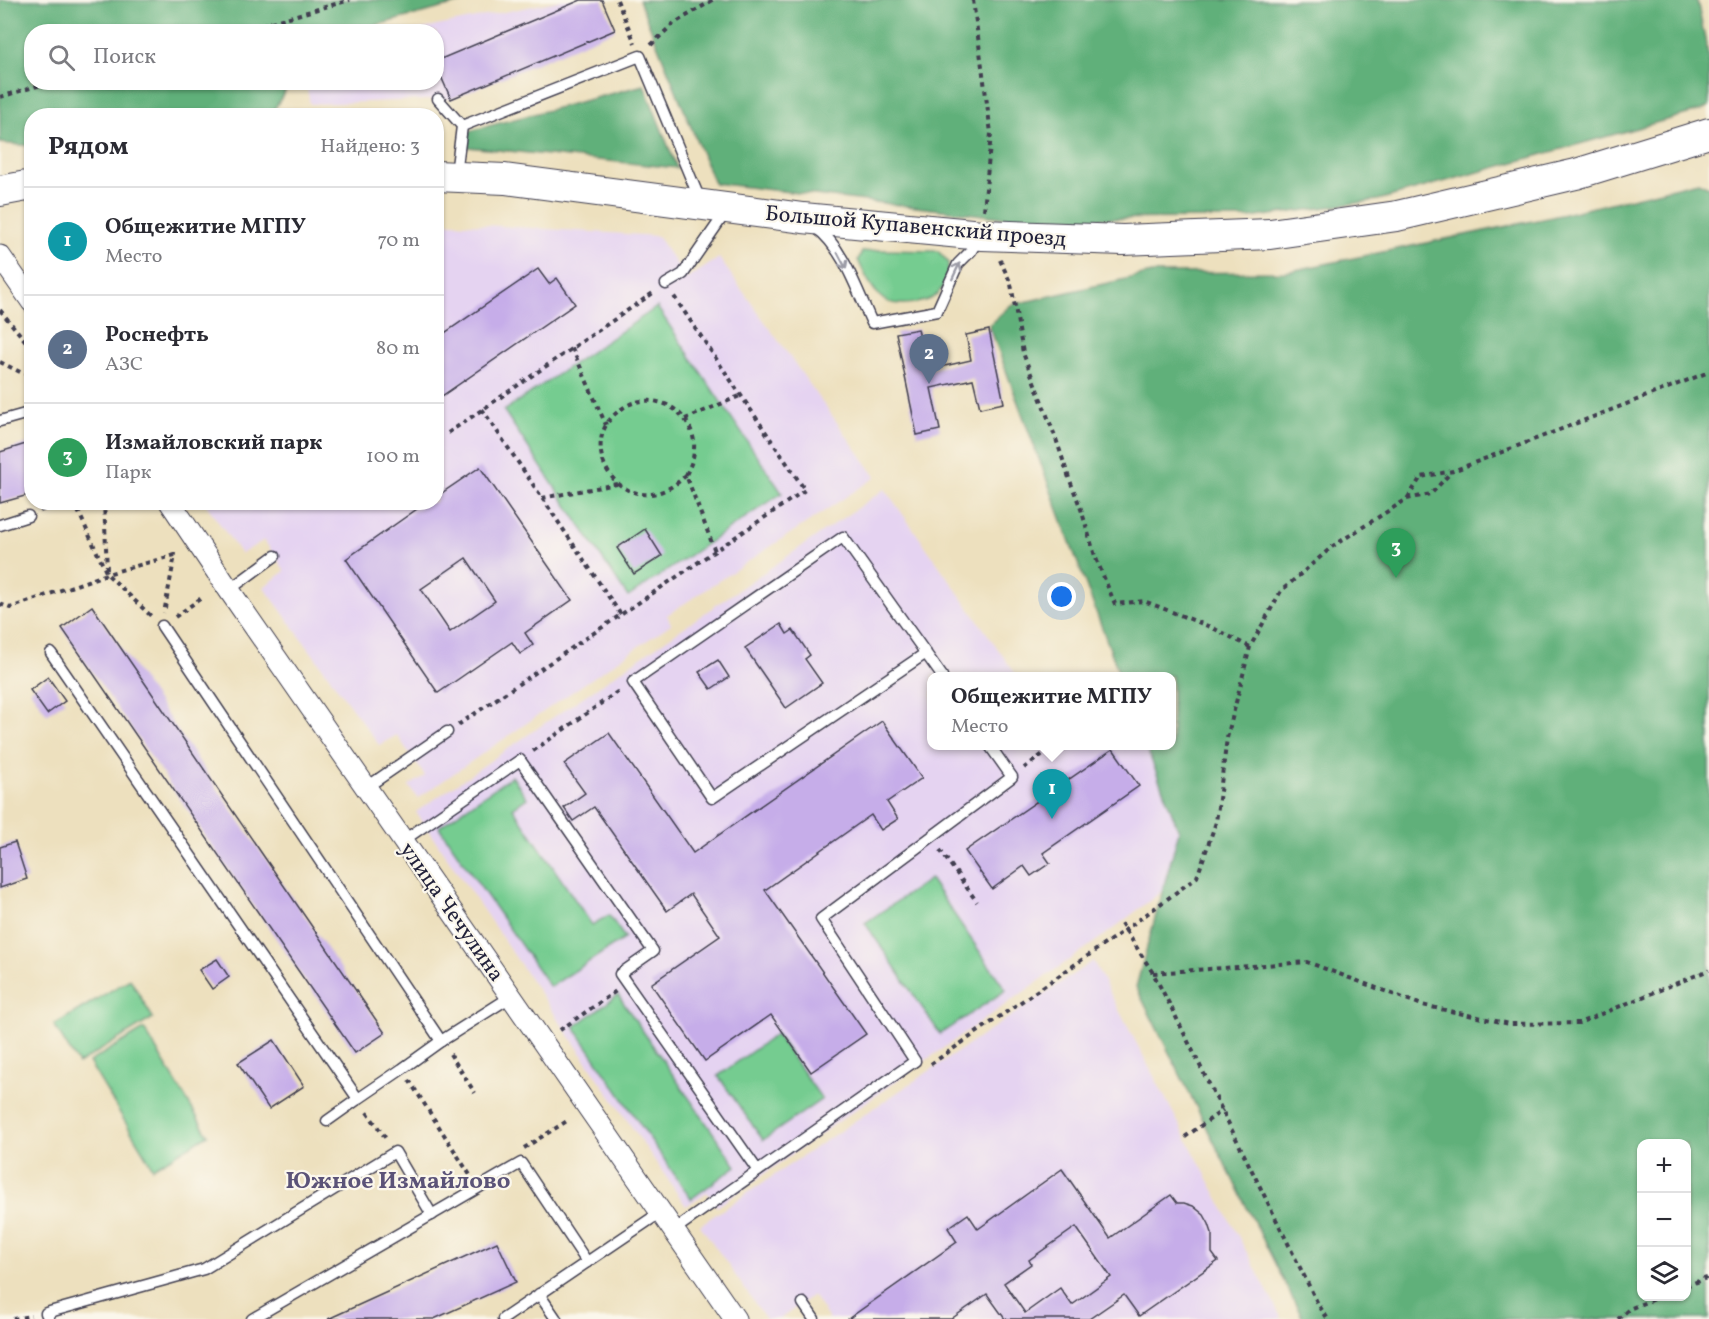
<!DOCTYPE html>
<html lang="ru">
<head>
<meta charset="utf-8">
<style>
  body { margin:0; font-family:Vollkorn,serif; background:#f7f7f7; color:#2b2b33 }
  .controls { position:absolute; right:18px; bottom:18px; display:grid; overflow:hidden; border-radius:12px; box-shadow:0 2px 4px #0004 }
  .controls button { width:54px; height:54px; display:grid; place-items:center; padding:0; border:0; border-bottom:2px solid #e1e1e2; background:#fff; color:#2b2b33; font:30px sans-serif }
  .you { position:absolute; left:1062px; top:597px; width:21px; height:21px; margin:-15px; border:4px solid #fff; border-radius:50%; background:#1a73e8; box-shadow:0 0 0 9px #1a73e833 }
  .badge { display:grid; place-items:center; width:39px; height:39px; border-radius:50%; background:#7c3aed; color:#fff; font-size:20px; font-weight:700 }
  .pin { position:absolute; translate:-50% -50px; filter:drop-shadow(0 2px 3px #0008) }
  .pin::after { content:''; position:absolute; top:32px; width:21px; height:18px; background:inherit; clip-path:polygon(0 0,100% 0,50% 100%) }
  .popup { position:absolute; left:927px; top:672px; width:249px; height:78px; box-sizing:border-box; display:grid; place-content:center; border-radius:12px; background:#fff; filter:drop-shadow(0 2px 4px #0005); font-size:20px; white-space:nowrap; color:#7c7c81 }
  .popup b { font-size:22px; color:#2b2b33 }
  .popup::after { content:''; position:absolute; left:50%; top:100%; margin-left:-12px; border:12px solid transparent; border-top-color:#fff }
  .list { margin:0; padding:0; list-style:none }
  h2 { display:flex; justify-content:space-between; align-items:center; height:78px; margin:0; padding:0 24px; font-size:26px }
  h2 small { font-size:20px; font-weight:400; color:#7c7c81 }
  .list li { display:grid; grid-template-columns:39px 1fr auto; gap:18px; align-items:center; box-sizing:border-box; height:108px; padding:0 24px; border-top:2px solid #e1e1e2 }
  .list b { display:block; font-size:22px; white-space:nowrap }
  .list p { margin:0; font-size:20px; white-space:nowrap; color:#7c7c81 }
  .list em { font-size:20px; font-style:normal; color:#7c7c81 }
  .icon { flex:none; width:33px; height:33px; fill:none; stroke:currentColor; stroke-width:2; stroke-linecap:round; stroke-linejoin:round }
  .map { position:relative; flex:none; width:1709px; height:1319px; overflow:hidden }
  .search { position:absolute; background:#fff; box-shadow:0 2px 4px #0004; left:24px; top:24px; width:420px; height:66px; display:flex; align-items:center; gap:15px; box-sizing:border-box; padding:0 21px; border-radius:24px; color:#7c7c81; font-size:22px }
  .panel { position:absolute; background:#fff; box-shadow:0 2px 4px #0004; left:24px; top:108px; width:420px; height:402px; border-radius:24px }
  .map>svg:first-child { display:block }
  .built { fill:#e5d3f1 }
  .green { fill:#75cc90; stroke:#4c7766; stroke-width:1.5 }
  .forest { fill:#60b07a; stroke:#41695a; stroke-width:1.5; fill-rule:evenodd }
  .building { fill:#c6ade9; fill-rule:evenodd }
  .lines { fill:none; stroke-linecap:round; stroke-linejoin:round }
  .lane-casing { stroke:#403e4f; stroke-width:13 }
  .street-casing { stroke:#403e4f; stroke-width:23 }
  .secondary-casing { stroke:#403e4f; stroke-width:32 }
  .path { stroke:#403e4f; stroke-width:4; stroke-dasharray:4.5 4.5; stroke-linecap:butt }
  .lane { stroke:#fff; stroke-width:10 }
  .street { stroke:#fff; stroke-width:21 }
  .secondary { stroke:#fff; stroke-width:30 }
  .oneway { stroke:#9c9ca7 }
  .labels { text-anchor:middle; stroke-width:4.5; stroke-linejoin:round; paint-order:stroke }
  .street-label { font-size:22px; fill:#22223b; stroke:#fbf7ec }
  .neighbourhood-label { font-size:24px; font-weight:bold; fill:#5b5378; stroke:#fbf7ec }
</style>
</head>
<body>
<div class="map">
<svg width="1709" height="1319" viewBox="0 0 1709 1319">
  <rect width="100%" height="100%" fill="#fbf7ec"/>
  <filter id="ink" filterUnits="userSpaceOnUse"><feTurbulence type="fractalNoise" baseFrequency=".0167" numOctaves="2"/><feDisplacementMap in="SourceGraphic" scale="12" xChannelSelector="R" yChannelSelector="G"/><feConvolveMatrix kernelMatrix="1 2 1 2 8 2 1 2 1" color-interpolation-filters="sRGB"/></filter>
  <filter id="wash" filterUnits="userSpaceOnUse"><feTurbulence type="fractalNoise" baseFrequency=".008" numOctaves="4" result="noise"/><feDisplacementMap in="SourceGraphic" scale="24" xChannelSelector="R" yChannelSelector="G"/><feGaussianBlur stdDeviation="1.35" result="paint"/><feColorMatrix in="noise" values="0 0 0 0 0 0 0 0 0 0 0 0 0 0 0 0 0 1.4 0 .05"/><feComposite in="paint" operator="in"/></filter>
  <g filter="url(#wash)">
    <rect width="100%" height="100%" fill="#ede0be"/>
    <g class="built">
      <path d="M562,0H602L615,30L451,99L310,104L306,83L436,82V32L413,31Z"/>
      <path d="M437,222L657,236L687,279L719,258L876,477L667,615L671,624L418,798L409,786L425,776L397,735L379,745L264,587L285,571L264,540L241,554L205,503L436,502Z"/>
      <path d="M885,489L1017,676H932V746H1172L1188,871L1109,932L717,1207L707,1192L686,1206L416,812Z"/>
      <path d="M1093,961L1282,1319H829L813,1295L780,1319H766L700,1225Z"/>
    </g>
    <g class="green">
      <path d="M878,250L938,251L948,262C948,273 947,283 939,292C930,304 895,308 883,299C872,290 864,273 858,260L862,252Z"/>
      <path d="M657,307L782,493L628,597L504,411Z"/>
      <path d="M512,776L527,798L513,808L592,925L609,915L625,938L550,987L439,827Z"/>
      <path d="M930,879L1006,990L940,1034L865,923Z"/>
      <path d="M130,979L153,1018L78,1064L54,1025Z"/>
      <path d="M618,995L736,1166L691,1199L574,1027Z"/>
      <path d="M144,1029L208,1135L153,1168L89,1062Z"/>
      <path d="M776,1034L822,1099L763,1140L718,1076Z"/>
    </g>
    <g class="forest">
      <path d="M0,0H472L354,31L32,32V82L290,83L274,110L268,115L32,116L31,146L0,143Z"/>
      <path d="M639,0H1697L1709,59V106L1702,110L1378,200L1249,218L1017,219L714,183Z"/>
      <path d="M644,85L677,168L468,147L469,131Z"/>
      <path d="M1698,182L1709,187V1319H1303L1136,987L1179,831L1146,746H1172V676H1120L989,325L1011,305L1152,273L1286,272L1552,217ZM1642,1144H1686V1296H1642Z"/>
    </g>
    <g id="blocks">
      <g class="building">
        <path d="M581,0H602L615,30L451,99L436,65V61Z"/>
        <path d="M538,269L549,284L557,278L575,304L436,400V339Z"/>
        <path d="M918,329L927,370L971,360L966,335L989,330L1004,403L980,408L973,379L931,388L940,430L917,435L896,333Z"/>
        <path d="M32,442V494L0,503V452Z"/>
        <path d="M480,467L572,600L525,633L533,645L520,654L512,642L438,693L346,559L427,502H436V497ZM466,558L495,601L450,632L421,589Z"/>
        <path d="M645,529L662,556L634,574L617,548Z"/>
        <path d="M92,606L385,1033L355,1053L62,628Z"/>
        <path d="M781,624L787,634L793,630L810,655L805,659L822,683L786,708L745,648Z"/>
        <path d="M718,660L729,677L711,689L699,672Z"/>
        <path d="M48,677L65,701L47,714L30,690Z"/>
        <path d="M882,721L922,778L887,802L898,819L881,830L871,815L765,890L866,1034L811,1072L771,1015L705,1061L651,984L720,936L691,894L667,911L594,807L573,821L564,808L585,793L564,764L609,733L693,853Z"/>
        <path d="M1113,749L1139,786L1043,853L1050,863L1031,876L1024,866L992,889L965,851Z"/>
        <path d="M15,842L27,879L0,888V847Z"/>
        <path d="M217,959L229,977L212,989L199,970Z"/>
        <path d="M274,1040L304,1086L269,1109L238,1063Z"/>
        <path d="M1062,1169L1110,1238L1171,1195L1177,1203H1184L1193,1206L1204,1215L1209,1224L1212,1233V1253L1218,1261L1139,1316L1124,1295L1089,1319H1005L987,1294L951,1319H848L957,1242L948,1228L968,1214L978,1229ZM1076,1227L1111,1277L1072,1305L1060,1288L1025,1313L1004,1283L1031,1264L1029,1260Z"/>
        <path d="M497,1242L516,1282L434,1319H328Z"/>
      </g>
    </g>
  </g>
  <g filter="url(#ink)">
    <use href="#blocks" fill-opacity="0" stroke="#403e4f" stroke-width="1.5"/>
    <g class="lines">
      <g class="lane-casing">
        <g id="lane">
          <path d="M438,99L462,126L456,174"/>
          <path d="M462,126L640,56L700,200"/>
          <path d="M815,227C843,246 858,293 872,323L937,311L958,264L971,251L979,238"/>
          <path d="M666,284L683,274L721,219L722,209"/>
          <path d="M0,421L32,412"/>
          <path d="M0,525L28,516"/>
          <path d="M229,590L275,556"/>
          <path d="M162,626L441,1041"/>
          <path d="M51,653L358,1099L402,1069L441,1041L512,996"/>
          <path d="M926,653L712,798L633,682L843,537L942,676"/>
          <path d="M367,787L447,732"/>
          <path d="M404,840L520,760L653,951L620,974L758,1171"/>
          <path d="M327,1121L358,1099"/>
          <path d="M674,1230L915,1061L821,919L1012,777L990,746"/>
          <path d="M539,1294L556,1319"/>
          <path d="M803,1303L814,1319"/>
          <path d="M49,1319L46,1313L204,1269L395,1152L432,1215"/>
          <path d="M252,1319L521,1163L587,1262"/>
          <path d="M503,1319L661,1212"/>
        </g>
      </g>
      <g class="street-casing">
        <g id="street">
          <path d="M0,256L32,302"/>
          <path d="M170,502L229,590L735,1319"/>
        </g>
      </g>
      <g class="secondary-casing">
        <g id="secondary">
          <path d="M436,176L505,179L803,218L982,235L1123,240L1270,234L1397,216L1576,174L1709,133"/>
          <path d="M0,191L32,185"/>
        </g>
      </g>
      <g class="path">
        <path d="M617,0L635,43"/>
        <path d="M973,0L991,133L984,211"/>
        <path d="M236,32L350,0"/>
        <path d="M651,45L673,24L713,0"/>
        <path d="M0,97L51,82"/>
        <path d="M1000,260L1011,284L1023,353L1055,436L1069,478L1081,509L1095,556L1115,604L1144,601L1213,628L1250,647"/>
        <path d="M0,310L32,349"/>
        <path d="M572,348L606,425"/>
        <path d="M0,362L32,378"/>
        <path d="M482,409L621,615"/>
        <path d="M685,419L742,395"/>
        <path d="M448,433L656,291"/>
        <path d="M686,475C629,533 566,444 623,408C633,401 646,399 658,402C679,406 696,428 694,449C694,459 690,466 686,475L715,551"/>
        <path d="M542,498L617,484"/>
        <path d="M1407,499L1431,494L1452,471"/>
        <path d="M74,502L107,574L151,616"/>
        <path d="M104,502L107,570"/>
        <path d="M40,511L62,502"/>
        <path d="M0,604L10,608L107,574L175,555L164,613"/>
        <path d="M175,617L204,596"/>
        <path d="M458,725L805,490L673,295"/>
        <path d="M533,751L620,690"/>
        <path d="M1024,768L1054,746"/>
        <path d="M940,850L977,902"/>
        <path d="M1121,923L1153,973L1172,1009L1318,1304L1328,1319"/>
        <path d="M1153,973L1307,962L1422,1005L1510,1024L1579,1023L1709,970"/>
        <path d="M560,1030L616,991"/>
        <path d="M450,1054L475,1093"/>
        <path d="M931,1064L1125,930L1197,877L1216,822L1227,738L1250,647L1281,591L1333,546L1407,499L1421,477L1453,471L1709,372"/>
        <path d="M409,1080L470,1175"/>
        <path d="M367,1112L387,1140"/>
        <path d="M1185,1137L1223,1110"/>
        <path d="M524,1148L567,1121"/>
        <path d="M1686,1286L1709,1277"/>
        <path d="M13,1319L31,1316"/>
        <path d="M1618,1319L1629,1309L1661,1296"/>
      </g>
      <use href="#lane" class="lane"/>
      <use href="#street" class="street"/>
      <use href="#secondary" class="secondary"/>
    </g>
    <defs><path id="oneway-shaft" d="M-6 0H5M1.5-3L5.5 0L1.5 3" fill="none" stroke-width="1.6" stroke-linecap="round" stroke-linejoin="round" transform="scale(1.5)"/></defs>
    <g class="oneway">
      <use href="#oneway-shaft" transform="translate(842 261) rotate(62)"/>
      <use href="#oneway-shaft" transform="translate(956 271) rotate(-65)"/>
    </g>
  </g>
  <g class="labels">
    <g class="street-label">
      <text transform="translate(916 225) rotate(5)" y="8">Большой Купавенский проезд</text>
      <text transform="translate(453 911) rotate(55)" y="8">улица Чечулина</text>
    </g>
    <g class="neighbourhood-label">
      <text x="398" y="1188">Южное Измайлово</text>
    </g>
  </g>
</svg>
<div class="controls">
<button>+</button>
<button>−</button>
<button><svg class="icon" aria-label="layers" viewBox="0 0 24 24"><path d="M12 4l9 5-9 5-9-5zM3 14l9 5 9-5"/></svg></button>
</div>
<div class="you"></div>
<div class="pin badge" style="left:1052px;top:819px;background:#0f9aa8">1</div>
<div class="popup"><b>Общежитие МГПУ</b>Место</div>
<div class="pin badge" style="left:929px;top:384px;background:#5c6f8a">2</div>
<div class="pin badge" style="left:1396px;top:578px;background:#2e9e5b">3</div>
<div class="search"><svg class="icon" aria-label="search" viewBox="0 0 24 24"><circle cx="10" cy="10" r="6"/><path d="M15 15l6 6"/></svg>Поиск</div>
<section class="panel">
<h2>Рядом<small>Найдено: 3</small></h2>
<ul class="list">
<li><span class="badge" style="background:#0f9aa8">1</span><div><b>Общежитие МГПУ</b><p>Место</p></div><em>70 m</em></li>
<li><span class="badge" style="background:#5c6f8a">2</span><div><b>Роснефть</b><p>АЗС</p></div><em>80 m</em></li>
<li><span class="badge" style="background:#2e9e5b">3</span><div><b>Измайловский парк</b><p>Парк</p></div><em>100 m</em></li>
</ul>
</section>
</div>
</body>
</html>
